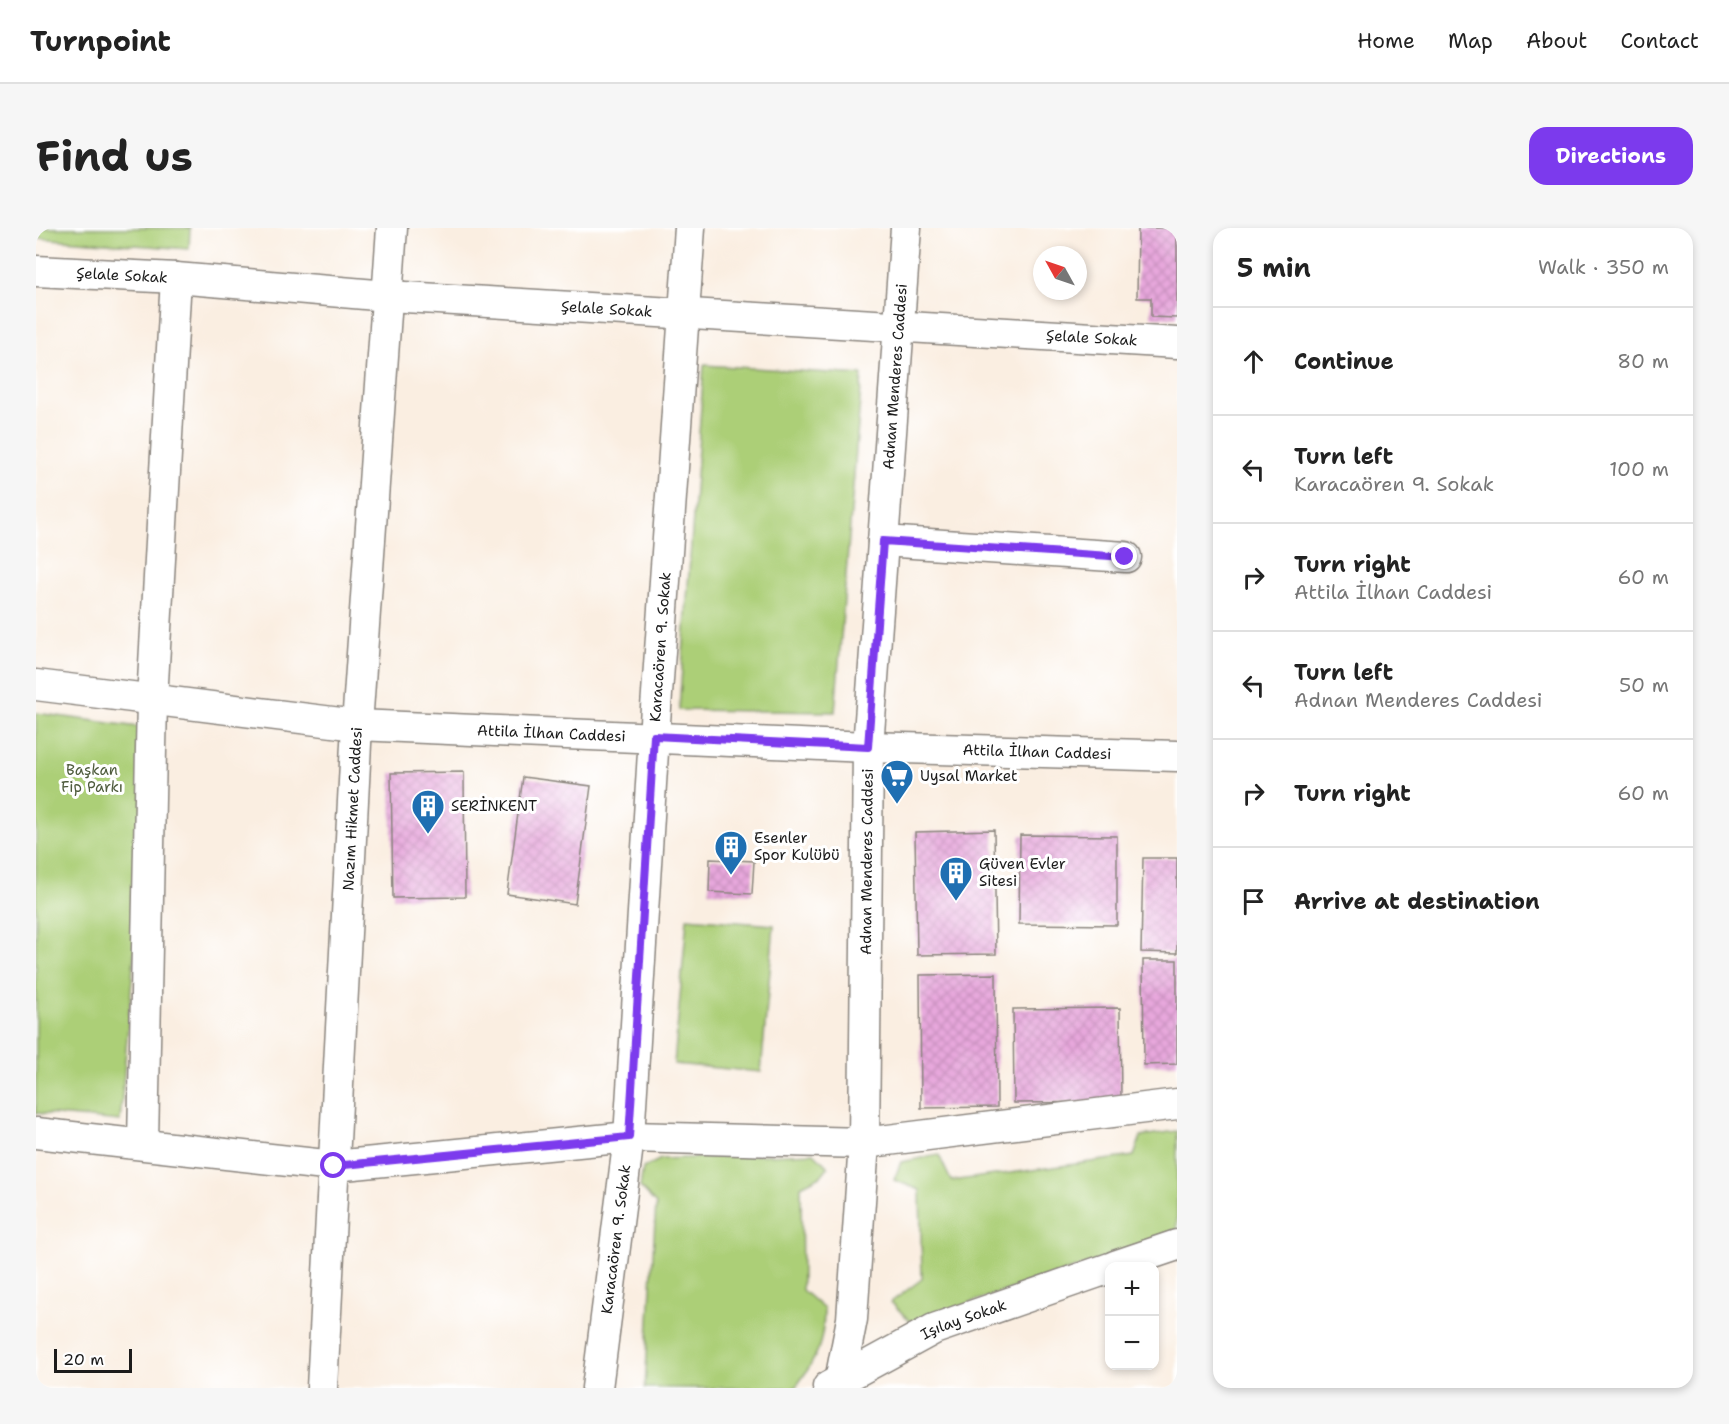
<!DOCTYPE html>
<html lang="en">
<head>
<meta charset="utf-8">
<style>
  body { margin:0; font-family:"Shantell Sans",sans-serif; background:#f6f6f6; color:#222 }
  .controls { position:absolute; right:18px; bottom:18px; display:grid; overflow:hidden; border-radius:12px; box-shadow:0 3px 9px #0003 }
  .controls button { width:54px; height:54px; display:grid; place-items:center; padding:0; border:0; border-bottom:2px solid #e0e0e0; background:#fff; color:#222; font:30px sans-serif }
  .compass { position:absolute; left:997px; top:18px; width:54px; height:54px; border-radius:50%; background:#fff; box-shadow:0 3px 9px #0003; rotate:310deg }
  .scale { position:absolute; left:18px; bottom:15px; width:78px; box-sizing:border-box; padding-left:6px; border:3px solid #1c1c1c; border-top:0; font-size:16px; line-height:21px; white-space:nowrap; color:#1c1c1c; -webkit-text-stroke:4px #fff; paint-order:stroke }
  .stop { position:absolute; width:18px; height:18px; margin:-14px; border:4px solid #7c3aed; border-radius:50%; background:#fff }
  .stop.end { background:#7c3aed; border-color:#fff; box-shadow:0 2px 6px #0008 }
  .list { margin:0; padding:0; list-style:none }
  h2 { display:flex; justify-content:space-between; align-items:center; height:78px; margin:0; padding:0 24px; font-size:26px }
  h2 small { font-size:20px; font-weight:400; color:#767676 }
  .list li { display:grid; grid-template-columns:39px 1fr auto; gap:18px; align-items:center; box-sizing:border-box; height:108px; padding:0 24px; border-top:2px solid #e0e0e0 }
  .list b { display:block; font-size:22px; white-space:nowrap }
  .list p { margin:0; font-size:20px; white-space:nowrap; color:#767676 }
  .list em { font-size:20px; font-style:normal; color:#767676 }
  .icon { flex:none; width:33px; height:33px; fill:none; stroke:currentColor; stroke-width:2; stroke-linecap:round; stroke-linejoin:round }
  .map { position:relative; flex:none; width:1141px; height:1160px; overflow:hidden; border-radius:18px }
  header { display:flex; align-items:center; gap:36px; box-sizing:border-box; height:84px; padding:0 30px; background:#fff; border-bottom:2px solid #e0e0e0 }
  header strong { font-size:28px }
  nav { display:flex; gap:33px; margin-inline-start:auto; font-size:21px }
  .intro { display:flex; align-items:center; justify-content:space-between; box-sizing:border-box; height:144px; padding:0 36px }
  h1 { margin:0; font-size:42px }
  .button { padding:15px 27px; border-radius:18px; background:#7c3aed; color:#fff; font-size:21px; font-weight:700 }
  main { display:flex; gap:36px; padding:0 36px }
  aside { flex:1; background:#fff; border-radius:18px; box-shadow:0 3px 9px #0003 }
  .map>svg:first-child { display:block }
  .park { fill:#accf77; stroke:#64764a; stroke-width:1.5 }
  .building { fill:url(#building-cross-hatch) }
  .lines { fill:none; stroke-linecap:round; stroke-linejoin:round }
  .minor-casing { stroke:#8b857e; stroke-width:33 }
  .minor { stroke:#fff; stroke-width:30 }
  .route { stroke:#7c3aed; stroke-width:8 }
  .labels { text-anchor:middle; stroke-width:6; stroke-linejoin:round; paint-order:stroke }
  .street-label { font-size:15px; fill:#1c1c1c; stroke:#fff }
  .park-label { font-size:15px; fill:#4e5b3c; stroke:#fff }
  .poi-label { font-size:15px; fill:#1c1c1c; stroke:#fff; text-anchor:start }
</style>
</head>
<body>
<header>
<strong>Turnpoint</strong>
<nav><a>Home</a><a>Map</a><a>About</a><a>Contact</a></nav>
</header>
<div class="intro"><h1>Find us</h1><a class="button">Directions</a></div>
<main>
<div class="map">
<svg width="1141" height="1160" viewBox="0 0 1141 1160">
  <defs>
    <pattern id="building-cross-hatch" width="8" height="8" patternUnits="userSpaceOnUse" patternTransform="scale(1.5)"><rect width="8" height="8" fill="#e7a7dc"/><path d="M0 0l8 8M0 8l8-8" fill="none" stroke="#c68fbc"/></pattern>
  </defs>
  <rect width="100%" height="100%" fill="#fff"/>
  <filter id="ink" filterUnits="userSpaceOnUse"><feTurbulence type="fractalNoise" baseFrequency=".0167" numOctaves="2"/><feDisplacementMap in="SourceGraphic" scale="12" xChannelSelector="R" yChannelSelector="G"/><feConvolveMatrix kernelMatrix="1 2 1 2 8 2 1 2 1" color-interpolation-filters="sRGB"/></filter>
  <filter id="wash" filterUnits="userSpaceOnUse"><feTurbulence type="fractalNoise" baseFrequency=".008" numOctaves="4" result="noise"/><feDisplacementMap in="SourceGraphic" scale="24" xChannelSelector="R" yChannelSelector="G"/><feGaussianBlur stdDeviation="1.35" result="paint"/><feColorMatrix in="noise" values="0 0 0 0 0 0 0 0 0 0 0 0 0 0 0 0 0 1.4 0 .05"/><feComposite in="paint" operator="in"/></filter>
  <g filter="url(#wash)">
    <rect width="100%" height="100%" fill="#faeee1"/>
    <g class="park">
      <path d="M0,0H154L153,21L0,10Z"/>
      <path d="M668,137L826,147L799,484L643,482Z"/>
      <path d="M0,485L117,501L84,893L0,885Z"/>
      <path d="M651,690L738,697L725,844L638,836Z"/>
      <path d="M1141,903V1007L875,1094L855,1074L886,1051L884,962L858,952L865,934L903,927L915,953L1098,928L1105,908Z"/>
      <path d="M778,925L792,939L785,948L765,958L766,1062L788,1081C788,1116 780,1132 759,1160H609L620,976L604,959L607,940L625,931Z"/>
    </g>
    <g id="blocks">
      <g class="building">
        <path d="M1102,0H1141V90L1115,89V70H1101Z"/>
        <path d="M428,544L429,669L357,670L355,545Z"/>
        <path d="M487,549L555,558L539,676L471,666Z"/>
        <path d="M958,602L960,726L881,727L879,604Z"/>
        <path d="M984,607L1081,608V697L983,696Z"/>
        <path d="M1107,630H1141V725L1105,724Z"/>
        <path d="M674,631L718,633L716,666L673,664Z"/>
        <path d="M1107,732H1141V836L1108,837Z"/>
        <path d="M960,746L961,879L885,880L884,747Z"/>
        <path d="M1084,780L1085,874L978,875L977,781Z"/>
      </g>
    </g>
  </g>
  <g filter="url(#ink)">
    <use href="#blocks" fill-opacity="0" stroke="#8b857e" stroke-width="1.5"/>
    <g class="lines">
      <g class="minor-casing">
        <g id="minor">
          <path id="s1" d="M0,43L140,50L352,68L1141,115"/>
          <path d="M847,313L1090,329"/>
          <path id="s2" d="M0,457L321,497L832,519L1141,528"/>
          <path d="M0,905L298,938L593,909L828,915L1141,876"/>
          <path d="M107,915L116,472L140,50"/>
          <path d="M1079,1038L1141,1017"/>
          <path id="s3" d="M792,1159L898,1101L1074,1040"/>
          <path id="s4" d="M286,1160L321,497L356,0"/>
          <path id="s5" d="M561,1160L593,909L618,508L654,0"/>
          <path id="s6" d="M805,1160L804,1153L816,1091L828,915L832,519L870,0"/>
        </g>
      </g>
      <use href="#minor" class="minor"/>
    </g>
  </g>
  <g class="lines" filter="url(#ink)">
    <path class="route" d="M298,938L593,909L618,508L832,519L847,313L1089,329"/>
  </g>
  <defs>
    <g id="supermarket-pin" transform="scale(1.725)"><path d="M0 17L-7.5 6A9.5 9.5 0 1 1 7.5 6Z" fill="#1f6fb2" stroke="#fff"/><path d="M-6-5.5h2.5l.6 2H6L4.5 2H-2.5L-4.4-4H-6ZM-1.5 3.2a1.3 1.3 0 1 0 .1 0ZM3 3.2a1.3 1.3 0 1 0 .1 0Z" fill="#fff"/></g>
    <g id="building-pin" transform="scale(1.725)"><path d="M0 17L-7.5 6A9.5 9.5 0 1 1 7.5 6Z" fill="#1f6fb2" stroke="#fff"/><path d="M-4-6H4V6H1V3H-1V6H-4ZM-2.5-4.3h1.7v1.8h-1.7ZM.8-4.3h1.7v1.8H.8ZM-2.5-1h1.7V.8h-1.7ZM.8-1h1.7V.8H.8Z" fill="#fff"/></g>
  </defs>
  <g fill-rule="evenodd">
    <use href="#supermarket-pin" x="861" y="548"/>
    <use href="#building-pin" x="392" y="578"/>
    <use href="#building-pin" x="695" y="619"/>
    <use href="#building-pin" x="920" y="645"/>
  </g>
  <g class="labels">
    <g class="street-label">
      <text dy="5" stroke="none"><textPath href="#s1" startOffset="86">Şelale Sokak</textPath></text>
      <text dy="5" stroke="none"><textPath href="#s1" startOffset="572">Şelale Sokak</textPath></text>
      <text dy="5" stroke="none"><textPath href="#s1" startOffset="1058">Şelale Sokak</textPath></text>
      <text dy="5" stroke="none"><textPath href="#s6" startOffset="1014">Adnan Menderes Caddesi</textPath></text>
      <text dy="5" stroke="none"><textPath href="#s5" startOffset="744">Karacaören 9. Sokak</textPath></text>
      <text dy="5" stroke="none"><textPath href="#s2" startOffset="518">Attila İlhan Caddesi</textPath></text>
      <text dy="5" stroke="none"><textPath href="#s2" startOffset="1004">Attila İlhan Caddesi</textPath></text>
      <text dy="5" stroke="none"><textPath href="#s4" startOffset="580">Nazım Hikmet Caddesi</textPath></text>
      <text dy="5" stroke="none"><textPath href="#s6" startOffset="528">Adnan Menderes Caddesi</textPath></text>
      <text dy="5" stroke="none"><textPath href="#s5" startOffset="150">Karacaören 9. Sokak</textPath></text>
      <text dy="5" stroke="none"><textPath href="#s3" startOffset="152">Işılay Sokak</textPath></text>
    </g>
    <g class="park-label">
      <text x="56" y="547">Başkan<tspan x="56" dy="17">Fip Parkı</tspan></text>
    </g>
    <g class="poi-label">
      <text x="884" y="553">Uysal Market</text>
      <text x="415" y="583">SERİNKENT</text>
      <text x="718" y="615">Esenler<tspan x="718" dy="17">Spor Kulübü</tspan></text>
      <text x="943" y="641">Güven Evler<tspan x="943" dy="17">Sitesi</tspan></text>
    </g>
  </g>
</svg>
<div class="controls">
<button>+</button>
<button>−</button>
</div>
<svg class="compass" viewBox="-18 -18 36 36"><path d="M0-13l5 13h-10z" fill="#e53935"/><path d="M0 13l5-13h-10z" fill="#767676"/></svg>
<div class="scale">20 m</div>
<div class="stop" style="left:298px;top:938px"></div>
<div class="stop end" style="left:1089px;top:329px"></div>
</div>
<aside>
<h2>5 min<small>Walk · 350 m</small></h2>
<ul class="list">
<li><svg class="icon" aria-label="ahead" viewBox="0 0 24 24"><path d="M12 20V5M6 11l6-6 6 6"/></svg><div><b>Continue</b></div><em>80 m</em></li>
<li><svg class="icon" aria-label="left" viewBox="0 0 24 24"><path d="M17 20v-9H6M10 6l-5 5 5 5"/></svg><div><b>Turn left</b><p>Karacaören 9. Sokak</p></div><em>100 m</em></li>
<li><svg class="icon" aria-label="right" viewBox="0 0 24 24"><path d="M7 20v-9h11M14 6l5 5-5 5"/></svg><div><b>Turn right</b><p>Attila İlhan Caddesi</p></div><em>60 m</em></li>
<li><svg class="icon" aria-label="left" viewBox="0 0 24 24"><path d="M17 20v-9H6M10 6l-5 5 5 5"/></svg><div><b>Turn left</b><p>Adnan Menderes Caddesi</p></div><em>50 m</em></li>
<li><svg class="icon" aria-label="right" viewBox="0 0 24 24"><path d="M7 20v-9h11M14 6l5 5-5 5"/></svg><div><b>Turn right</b></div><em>60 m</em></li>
<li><svg class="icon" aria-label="arrive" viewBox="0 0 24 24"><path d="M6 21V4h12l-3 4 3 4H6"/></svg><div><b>Arrive at destination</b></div></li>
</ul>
</aside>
</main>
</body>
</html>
